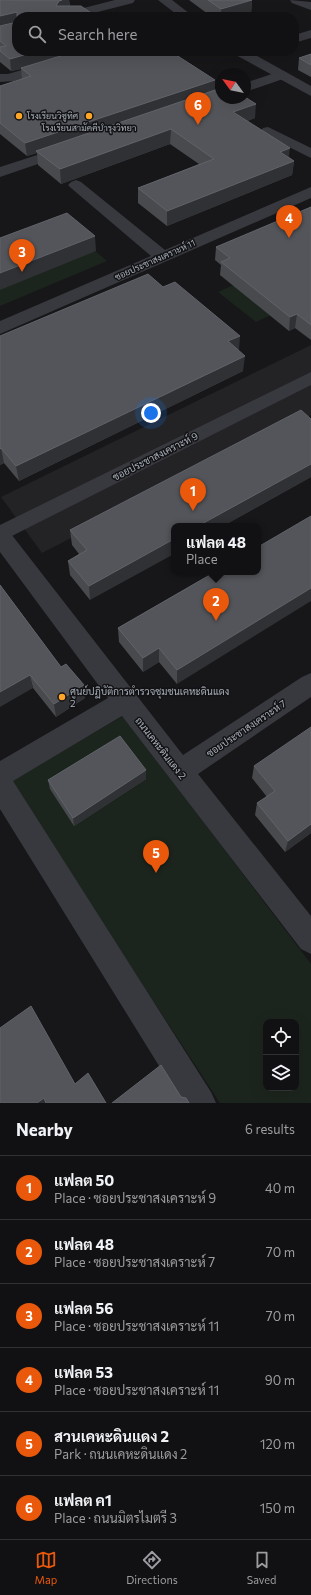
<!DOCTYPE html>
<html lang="en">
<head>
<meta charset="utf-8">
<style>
  body { margin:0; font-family:Commissioner,Sarabun,sans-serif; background:#1e1f21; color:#f1f3f6 }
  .controls { position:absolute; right:12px; bottom:12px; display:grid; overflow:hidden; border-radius:8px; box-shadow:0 4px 16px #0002 }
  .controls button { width:36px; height:36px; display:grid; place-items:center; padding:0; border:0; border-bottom:1px solid #303133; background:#111113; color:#f1f3f6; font:20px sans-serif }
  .compass { position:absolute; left:215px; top:68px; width:36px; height:36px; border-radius:50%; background:#111113; box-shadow:0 4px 16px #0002; rotate:303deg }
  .you { position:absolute; left:151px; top:413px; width:14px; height:14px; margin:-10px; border:3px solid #fff; border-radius:50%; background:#1a73e8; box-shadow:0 0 0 6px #1a73e833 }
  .badge { display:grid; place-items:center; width:26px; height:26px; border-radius:50%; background:#ea580c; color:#fff; font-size:13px; font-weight:700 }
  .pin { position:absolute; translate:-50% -33px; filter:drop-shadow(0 1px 2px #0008) }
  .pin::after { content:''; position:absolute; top:21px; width:14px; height:12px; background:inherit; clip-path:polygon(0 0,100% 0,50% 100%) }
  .popup { position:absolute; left:171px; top:523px; width:90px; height:52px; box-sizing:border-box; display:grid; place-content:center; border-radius:8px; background:#111113; filter:drop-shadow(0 1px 3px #0005); font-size:13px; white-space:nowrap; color:#9c9da0 }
  .popup b { font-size:15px; color:#f1f3f6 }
  .popup::after { content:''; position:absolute; left:50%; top:100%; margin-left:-8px; border:8px solid transparent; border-top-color:#111113 }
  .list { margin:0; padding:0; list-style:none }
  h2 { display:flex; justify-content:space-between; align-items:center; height:52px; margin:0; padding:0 16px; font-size:17px }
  h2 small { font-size:13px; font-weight:400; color:#9c9da0 }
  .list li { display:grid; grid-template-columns:26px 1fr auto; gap:12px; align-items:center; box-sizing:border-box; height:64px; padding:0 16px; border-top:1px solid #303133 }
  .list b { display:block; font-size:15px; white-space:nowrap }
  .list p { margin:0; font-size:13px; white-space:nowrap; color:#9c9da0 }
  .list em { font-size:13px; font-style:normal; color:#9c9da0 }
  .icon { flex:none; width:22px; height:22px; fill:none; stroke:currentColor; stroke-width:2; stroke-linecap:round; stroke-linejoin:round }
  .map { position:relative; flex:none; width:311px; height:1103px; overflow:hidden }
  .search { position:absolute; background:#111113; box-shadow:0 4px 16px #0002; left:12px; right:12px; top:12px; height:44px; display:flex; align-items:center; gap:10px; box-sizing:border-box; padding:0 14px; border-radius:16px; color:#9c9da0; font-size:15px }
  .sheet { height:436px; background:#111113 }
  nav { display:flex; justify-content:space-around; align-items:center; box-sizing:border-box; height:56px; border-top:1px solid #303133; background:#111113; font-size:11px; color:#9c9da0 }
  nav a { display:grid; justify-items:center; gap:2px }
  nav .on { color:#ea580c }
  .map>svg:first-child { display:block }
  .built { fill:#232326 }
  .green { fill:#1c251d; fill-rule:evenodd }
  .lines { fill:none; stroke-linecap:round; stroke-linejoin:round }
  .pedestrian { fill:#38393e; fill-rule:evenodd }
  .minor { fill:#38393e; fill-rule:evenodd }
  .tertiary { fill:#38393e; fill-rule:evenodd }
  .wall { fill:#484a4e }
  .shaded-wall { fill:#303134 }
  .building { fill:#53555a; stroke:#606369 }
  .poi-dot { fill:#ffa629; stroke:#121214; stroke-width:1.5 }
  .labels { text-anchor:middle; stroke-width:3; stroke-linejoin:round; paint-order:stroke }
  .far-poi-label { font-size:9px; fill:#a8afba; stroke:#121214; text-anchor:start }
  .far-street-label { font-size:9px; fill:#a8afba; stroke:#121214 }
  .street-label { font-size:10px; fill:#a8afba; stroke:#121214 }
  .poi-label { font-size:10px; fill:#a8afba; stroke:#121214; text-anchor:start }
</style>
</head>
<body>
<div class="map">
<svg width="311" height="1103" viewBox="0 0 311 1103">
  <rect width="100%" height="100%" fill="#171719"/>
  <path class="built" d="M311,345V415L42,553L1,497Z"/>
  <g class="green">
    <path d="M73,232L107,261L0,306V259Z"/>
    <path d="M311,249V297L256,322L218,292Z"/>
    <path d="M123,716L311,964V1103H220L10,782ZM266,1022H296V1088H266Z"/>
  </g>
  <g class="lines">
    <path class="pedestrian" d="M311,372V385L0,542V525Z"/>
    <g class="minor">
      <path d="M115,0H135L133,3L78,17H58L60,14Z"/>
      <path d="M290,0L311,2V10L292,3Z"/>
      <path d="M311,30V38L294,43V35Z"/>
      <path d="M86,51H106L105,54L14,81L0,82V74H8Z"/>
      <path d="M246,51H265C261,57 248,59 241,58L240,55Z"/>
      <path d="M281,71L286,72L288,75L286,78L245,92V83Z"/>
      <path d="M268,127L311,148V158L263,134L261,131L263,128Z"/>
      <path d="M65,146L70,147L72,150L70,153L0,177V167Z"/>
      <path d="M76,180L81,182L165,250L311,187V198L0,334V321L151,256L71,188L68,185L71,182Z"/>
      <path d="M0,528L8,530L183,755L302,677L311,673V697L198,774L311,916V954L301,949L122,716L13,781L211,1092L216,1103H182L0,809V761L108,698L0,552Z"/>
    </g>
    <g class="tertiary">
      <path d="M158,0H172L194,17H180Z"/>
      <path d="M233,51H248L311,86V96L234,54Z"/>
    </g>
  </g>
  <g class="wall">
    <path d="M0,0H69L70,6L17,51L215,90L255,118L247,121L289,157L294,161L292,175L167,226L138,203V188L199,164L170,144L61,184L38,165L37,153L27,156L0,134V86L22,79L21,69L11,71L0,62Z"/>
    <path d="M189,0H252L251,14L241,17H212Z"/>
    <path d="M311,54V77L298,70L299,58Z"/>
    <path d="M311,207V340L295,328L289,331L220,275L221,265L215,260L216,247Z"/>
    <path d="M0,336L239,351L243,371L19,481L4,463L0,465Z"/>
    <path d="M311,477L223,526H174L90,600L70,575L68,561L79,554L72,545L70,530Z"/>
    <path d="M215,572L177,684L159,662L143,672L119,642L118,628Z"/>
    <path d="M0,585L61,667L85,698L56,717L33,688Z"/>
    <path d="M254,766L311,833L285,852L255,815L257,803L267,797L252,778Z"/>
    <path d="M146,779L74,826L50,789L48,780Z"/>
  </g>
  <g class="shaded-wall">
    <path d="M62,0H69L70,10L56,6L59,1Z"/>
    <path d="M252,0L251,14L241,17H221V9Z"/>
    <path d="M17,12V24L0,29V16Z"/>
    <path d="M38,51H81L21,68V69L11,71L10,59Z"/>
    <path d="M215,80V93L36,151L37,153L27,156L25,143Z"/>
    <path d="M256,104L255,118L232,127L233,112Z"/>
    <path d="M171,129L170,144L61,184L60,169Z"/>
    <path d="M290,148L288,163L294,161L292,175L167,226V211L280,152Z"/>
    <path d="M95,236L96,251L0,290V273Z"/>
    <path d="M297,314L295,328L289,331L290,317Z"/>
    <path d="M240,336L239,351L228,341Z"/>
    <path d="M245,356L243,371L19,481L16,466Z"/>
    <path d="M1,448L4,463L0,465V449Z"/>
    <path d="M311,464V477L223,526H198Z"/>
    <path d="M174,539V554L90,600L89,586Z"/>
    <path d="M311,588V601L177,684V670Z"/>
    <path d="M159,648V662L143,672V658Z"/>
    <path d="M30,675L33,688L0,707V692Z"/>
    <path d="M84,685L85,698L56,717L54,704Z"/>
    <path d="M146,770V779L74,826L73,818Z"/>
    <path d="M311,824V833L285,852L288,841Z"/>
    <path d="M44,1098L46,1103H37Z"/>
  </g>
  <g class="building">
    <path d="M0,0H62L59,1L56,6H81L97,17H17V51H38L10,59L0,51V47L6,46L0,41V26L17,22V12L0,16Z"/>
    <path d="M208,0H252L221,9Z"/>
    <path d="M77,51H170L215,80L25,143L0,123V86L31,76L21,68Z"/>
    <path d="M311,54V65L299,58Z"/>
    <path d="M221,88V98H245V97L256,104L233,112L290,148L280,152L294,161L167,211L138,188L214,159L171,129L60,169L36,151Z"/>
    <path d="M311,207V325L297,314L290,317L221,262L230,258L216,247Z"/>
    <path d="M67,213L95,236L0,273V238Z"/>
    <path d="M148,274L163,287L175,282L240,336L228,341L245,356L16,466L1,448L0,449V336Z"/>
    <path d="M301,410L311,419V464L198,526H174V539L89,586L68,561L87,550L70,530Z"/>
    <path d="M311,516V588L177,670L159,648L143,658L118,628L215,572H258V547Z"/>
    <path d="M0,585L61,667L66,664L84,685L54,704L30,675L0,692Z"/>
    <path d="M311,727V824L288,841L257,803L275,791L254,766Z"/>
    <path d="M120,736L146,770L73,818L48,780Z"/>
    <path d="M31,1006L75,1084L88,1073L106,1103H46L44,1098L37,1103H0V1028Z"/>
    <path d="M161,1065L181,1097L186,1098L189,1103H112Z"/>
  </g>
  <g class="poi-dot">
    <circle cx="19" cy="116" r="4"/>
    <circle cx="89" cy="116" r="4"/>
    <circle cx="62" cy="697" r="4"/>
  </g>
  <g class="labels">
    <g class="far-poi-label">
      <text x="27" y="119">โรงเรียนวิชูทิศ</text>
      <text x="89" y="131" text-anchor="middle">โรงเรียนสามัคคีบํารุงวิทยา</text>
    </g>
    <g class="far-street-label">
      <text transform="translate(155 260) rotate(-24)" y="3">ซอยประชาสงเคราะห์ 11</text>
    </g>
    <g class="street-label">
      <text transform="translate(155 456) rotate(-27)" y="4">ซอยประชาสงเคราะห์ 9</text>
      <text transform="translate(246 728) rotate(-34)" y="4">ซอยประชาสงเคราะห์ 7</text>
      <text transform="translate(161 748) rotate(52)" y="4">ถนนเคหะดินแดง 2</text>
    </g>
    <g class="poi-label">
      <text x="70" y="695">ศูนย์ปฏิบัติการตำรวจชุมชนเคหะดินแดง<tspan x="70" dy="12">2</tspan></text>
    </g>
  </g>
</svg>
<div class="controls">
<button><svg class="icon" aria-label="locate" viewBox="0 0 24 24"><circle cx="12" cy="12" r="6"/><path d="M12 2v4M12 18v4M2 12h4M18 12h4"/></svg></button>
<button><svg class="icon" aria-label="layers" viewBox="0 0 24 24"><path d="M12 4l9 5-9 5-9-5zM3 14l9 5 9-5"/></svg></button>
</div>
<svg class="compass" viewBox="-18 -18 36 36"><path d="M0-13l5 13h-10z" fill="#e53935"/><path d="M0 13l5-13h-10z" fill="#9c9da0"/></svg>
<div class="you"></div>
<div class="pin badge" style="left:193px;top:511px">1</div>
<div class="pin badge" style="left:216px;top:621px">2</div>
<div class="popup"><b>แฟลต 48</b>Place</div>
<div class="pin badge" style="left:22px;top:272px">3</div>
<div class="pin badge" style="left:289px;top:238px">4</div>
<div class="pin badge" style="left:156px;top:873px">5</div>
<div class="pin badge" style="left:198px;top:125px">6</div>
<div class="search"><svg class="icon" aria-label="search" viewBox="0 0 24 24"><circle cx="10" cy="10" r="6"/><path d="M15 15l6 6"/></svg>Search here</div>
</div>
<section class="sheet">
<h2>Nearby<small>6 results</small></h2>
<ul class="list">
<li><span class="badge">1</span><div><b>แฟลต 50</b><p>Place · ซอยประชาสงเคราะห์ 9</p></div><em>40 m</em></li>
<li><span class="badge">2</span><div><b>แฟลต 48</b><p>Place · ซอยประชาสงเคราะห์ 7</p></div><em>70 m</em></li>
<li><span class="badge">3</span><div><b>แฟลต 56</b><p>Place · ซอยประชาสงเคราะห์ 11</p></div><em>70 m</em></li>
<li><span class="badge">4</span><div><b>แฟลต 53</b><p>Place · ซอยประชาสงเคราะห์ 11</p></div><em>90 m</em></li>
<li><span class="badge">5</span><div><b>สวนเคหะดินแดง 2</b><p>Park · ถนนเคหะดินแดง 2</p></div><em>120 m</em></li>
<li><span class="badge">6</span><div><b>แฟลต ค1</b><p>Place · ถนนมิตรไมตรี 3</p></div><em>150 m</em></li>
</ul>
</section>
<nav>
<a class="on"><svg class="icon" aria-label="map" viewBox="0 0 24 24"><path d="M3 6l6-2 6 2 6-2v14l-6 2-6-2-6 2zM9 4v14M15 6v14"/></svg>Map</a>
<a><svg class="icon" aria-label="directions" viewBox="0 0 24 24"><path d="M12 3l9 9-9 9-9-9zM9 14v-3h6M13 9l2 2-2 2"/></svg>Directions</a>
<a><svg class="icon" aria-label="saved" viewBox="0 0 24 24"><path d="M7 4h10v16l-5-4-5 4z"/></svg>Saved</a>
</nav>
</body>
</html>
